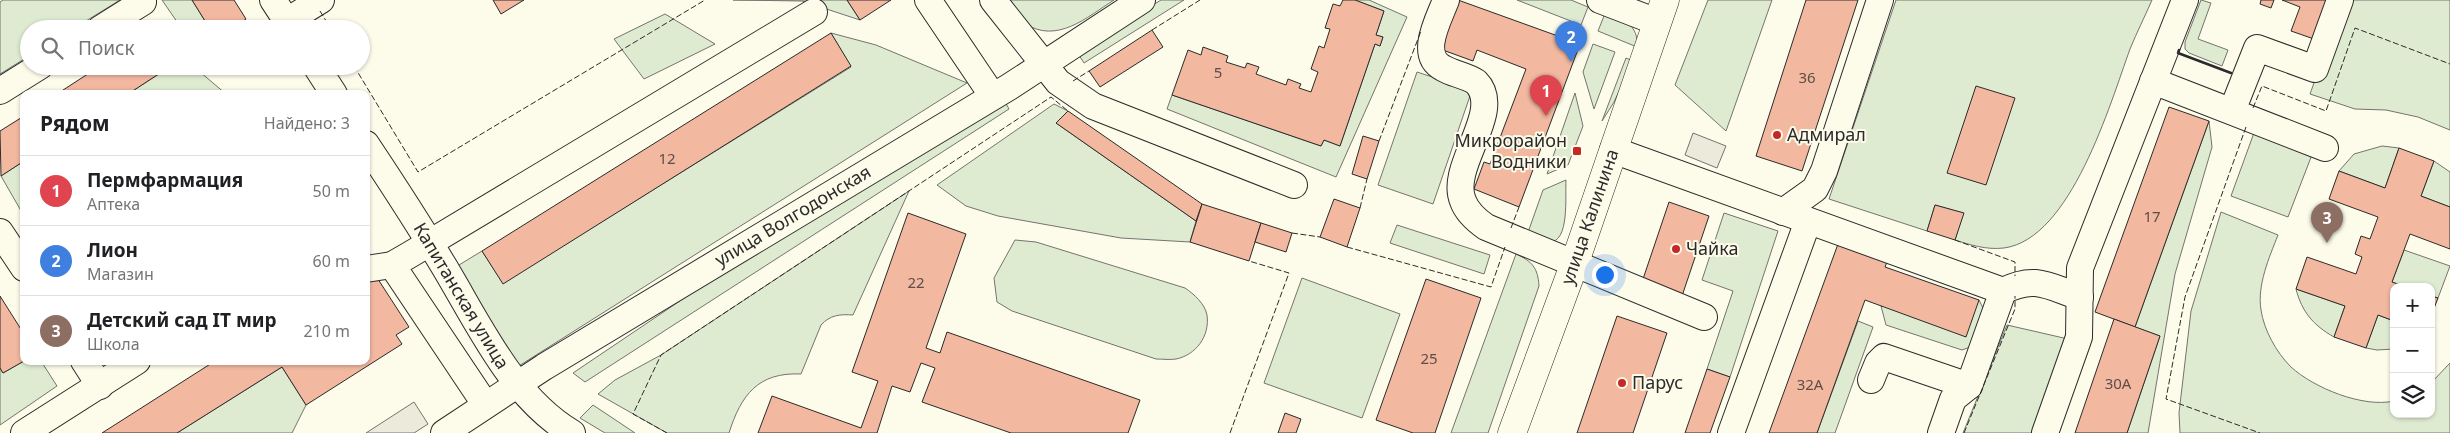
<!DOCTYPE html>
<html lang="ru">
<head>
<meta charset="utf-8">
<style>
  body { margin:0; font-family:"Noto Sans",sans-serif; background:#f2f2f2; color:#202124 }
  .controls { position:absolute; right:15px; bottom:15px; display:grid; overflow:hidden; border-radius:10px; box-shadow:0 1px 4px #0004 }
  .controls button { width:45px; height:45px; display:grid; place-items:center; padding:0; border:0; border-bottom:1px solid #e0e0e0; background:#fff; color:#202124; font:25px sans-serif }
  .you { position:absolute; left:1604px; top:274px; width:18px; height:18px; margin:-12px; border:4px solid #fff; border-radius:50%; background:#1a73e8; box-shadow:0 0 0 8px #1a73e833 }
  .badge { display:grid; place-items:center; width:32px; height:32px; border-radius:50%; background:#111827; color:#fff; font-size:16px; font-weight:700 }
  .pin { position:absolute; translate:-50% -41px; filter:drop-shadow(0 1px 2px #0008) }
  .pin::after { content:''; position:absolute; top:26px; width:18px; height:15px; background:inherit; clip-path:polygon(0 0,100% 0,50% 100%) }
  .list { margin:0; padding:0; list-style:none }
  h2 { display:flex; justify-content:space-between; align-items:center; height:65px; margin:0; padding:0 20px; font-size:21px }
  h2 small { font-size:16px; font-weight:400; color:#757577 }
  .list li { display:grid; grid-template-columns:32px 1fr auto; gap:15px; align-items:center; box-sizing:border-box; height:70px; padding:0 20px; border-top:1px solid #e0e0e0 }
  .list b { display:block; font-size:19px; white-space:nowrap }
  .list p { margin:0; font-size:16px; white-space:nowrap; color:#757577 }
  .list em { font-size:16px; font-style:normal; color:#757577 }
  .icon { flex:none; width:28px; height:28px; fill:none; stroke:currentColor; stroke-width:2; stroke-linecap:round; stroke-linejoin:round }
  .map { position:relative; flex:none; width:2450px; height:433px; overflow:hidden }
  .search { position:absolute; background:#fff; box-shadow:0 1px 4px #0004; left:20px; top:20px; width:350px; height:55px; display:flex; align-items:center; gap:12px; box-sizing:border-box; padding:0 18px; border-radius:28px; color:#757577; font-size:19px }
  .panel { position:absolute; background:#fff; box-shadow:0 1px 4px #0004; left:20px; top:90px; width:350px; height:275px; border-radius:10px }
  .map>svg:first-child { display:block }
  .green { fill:#deebd1; stroke:#74746e }
  .parking { fill:#eceadb; stroke:#74746e }
  .building { fill:#f2b8a0; stroke:#2b2b2b }
  .lines { fill:none; stroke-linecap:round; stroke-linejoin:round }
  .minor-casing { stroke:#2b2b2b; stroke-width:28 }
  .major-casing { stroke:#2b2b2b; stroke-width:29 }
  .minor { stroke:#fdfbea; stroke-width:26 }
  .major { stroke:#fdfbea; stroke-width:28 }
  .fence { stroke:#2b2b2b; stroke-width:1; stroke-dasharray:6 2.5; stroke-linecap:butt }
  .wall { stroke:#2b2b2b; stroke-width:2.5 }
  .poi-dot { fill:#c62828; stroke:#fdfbea; stroke-width:2 }
  .labels { text-anchor:middle; stroke-width:4; stroke-linejoin:round; paint-order:stroke }
  .number-label { font-size:15px; fill:#5d4e48 }
  .poi-label { font-size:18px; fill:#2b2b2b; stroke:#fdfbea; text-anchor:start }
  .street-label { font-size:18px; fill:#2b2b2b; stroke:#fdfbea }
</style>
</head>
<body>
<div class="map">
<svg width="2450" height="433" viewBox="0 0 2450 433">
  <rect width="100%" height="100%" fill="#fdfbea"/>
  <g class="green">
    <path d="M3,0H120L73,29H29V56L0,74V2Z"/>
    <path d="M162,0H192L210,29H182Z"/>
    <path d="M733,0H847L860,20L802,1Z"/>
    <path d="M1004,0H1114C1087,17 1057,45 1024,23C1016,18 1010,7 1004,0Z"/>
    <path d="M1161,0H1184L1084,63L1077,52Z"/>
    <path d="M1355,0H1369L1407,17L1336,177L1167,109L1172,95L1321,146L1324,140L1340,146L1375,44L1380,46L1383,37L1376,35L1384,11Z"/>
    <path d="M1517,0H1571L1588,7L1581,25Z"/>
    <path d="M1708,0H1772L1726,131L1675,85Z"/>
    <path d="M1896,0H2152C2145,16 2137,32 2130,49C2110,104 2071,239 2004,248C1986,250 1971,245 1955,240L1963,213L1935,205L1927,231L1829,199Z"/>
    <path d="M2201,0L2211,3L2198,39L2228,50L2222,66L2189,53L2185,49V42Z"/>
    <path d="M2344,0H2450V130L2418,117L2386,110L2355,109L2310,94Z"/>
    <path d="M1606,11C1623,19 1639,25 1637,47L1598,31Z"/>
    <path d="M665,14L715,44L644,79L614,39Z"/>
    <path d="M831,33L876,45L967,83L514,369L454,268L482,251L503,283L851,67Z"/>
    <path d="M1593,44L1615,52L1594,109L1583,72Z"/>
    <path d="M1626,58L1633,61L1614,102L1602,121Z"/>
    <path d="M171,66H193L226,94H128Z"/>
    <path d="M1417,72L1472,90L1433,204L1378,185Z"/>
    <path d="M1575,93L1583,126L1568,165L1547,174Z"/>
    <path d="M1003,98L1009,109L585,382L573,373L708,282Z"/>
    <path d="M1054,104L1068,111L1056,123L1196,221L1190,242L1121,238L998,216L966,206L937,185Z"/>
    <path d="M2209,121L2212,147L2175,274L2148,433H2127L2160,336L2135,327Z"/>
    <path d="M2255,130L2313,152L2288,217L2231,196Z"/>
    <path d="M2382,146L2399,148L2385,188L2339,171L2354,154Z"/>
    <path d="M24,161V216L1,176Z"/>
    <path d="M2434,161L2450,172V207L2421,196Z"/>
    <path d="M1566,180C1565,195 1570,243 1549,242C1542,242 1533,239 1526,238L1543,190Z"/>
    <path d="M909,191L853,315C840,314 830,315 821,325L801,374C758,372 741,395 729,433H667L598,394L615,380L661,355Z"/>
    <path d="M2221,212L2278,235C2269,258 2257,285 2261,310C2264,330 2276,352 2291,367C2314,388 2363,408 2394,401V414H2431V383L2450,363V433H2180L2179,413L2191,311Z"/>
    <path d="M1724,213L1778,231L1730,377L1707,369L1733,291L1702,280Z"/>
    <path d="M1397,225L1490,255L1484,274L1390,243Z"/>
    <path d="M1015,240L1036,242L1185,288C1194,294 1205,304 1207,315C1210,336 1196,355 1176,359C1170,360 1162,359 1156,359L1012,311L997,302L994,278Z"/>
    <path d="M2404,250L2450,266L2438,298L2431,296V287H2406L2392,282Z"/>
    <path d="M1516,254C1532,261 1538,268 1539,286L1488,433H1451Z"/>
    <path d="M1302,278L1400,314L1362,418L1264,383Z"/>
    <path d="M2296,289L2345,306L2334,337C2313,325 2302,312 2296,289Z"/>
    <path d="M1979,300L1984,310L1970,347L1962,350L1886,325L1881,306Z"/>
    <path d="M2378,315L2394,321V349L2377,350L2366,348Z"/>
    <path d="M1858,321L1873,327L1835,433H1817Z"/>
    <path d="M2007,325L2068,339L2033,433H1963Z"/>
    <path d="M24,361H41L57,386L0,425V368L3,373Z"/>
    <path d="M282,367L306,405L292,433H177Z"/>
    <path d="M593,405L635,433H605L580,418Z"/>
  </g>
  <g class="parking">
    <path d="M1693,133L1726,146L1717,168L1685,155Z"/>
    <path d="M414,402L428,424L414,433H366Z"/>
  </g>
  <g class="building">
    <path d="M192,0H234L246,19L230,29H210Z"/>
    <path d="M493,0H524L501,14Z"/>
    <path d="M847,0H891L860,20Z"/>
    <path d="M1343,0H1355L1384,11L1376,35L1383,37L1380,46L1375,44L1340,146L1324,140L1321,146L1172,95L1188,50L1201,55L1203,47L1228,56L1226,62L1245,68L1247,63L1259,67L1256,74L1286,85L1288,79L1301,84L1299,88L1311,92L1318,72L1311,69L1319,46L1324,48L1330,29L1325,28L1333,4L1340,6Z"/>
    <path d="M1458,0L1580,44L1519,207L1474,189L1484,162L1490,164L1526,69L1477,50L1473,61L1440,49Z"/>
    <path d="M1806,0H1858L1802,171L1756,156Z"/>
    <path d="M2261,0H2274L2271,8L2260,4Z"/>
    <path d="M2282,0H2328L2314,39L2291,31L2300,7Z"/>
    <path d="M1152,30L1163,47L1100,87L1089,71Z"/>
    <path d="M831,33L851,66L503,284L482,251Z"/>
    <path d="M100,66H171L128,94H57Z"/>
    <path d="M1976,86L2015,98L1986,185L1947,173Z"/>
    <path d="M2169,107L2209,121L2135,327L2095,312Z"/>
    <path d="M1068,111L1202,204L1196,221L1056,123Z"/>
    <path d="M24,116V161L1,176L0,131Z"/>
    <path d="M1363,136L1379,141L1367,179L1352,174Z"/>
    <path d="M2399,148L2434,161L2421,196L2450,207V249L2410,234L2392,282L2406,287H2394V321L2378,315L2366,348L2334,337L2345,306L2296,289L2307,257L2356,274L2362,257L2355,254L2361,236L2370,239L2378,217L2329,199L2339,171L2385,188Z"/>
    <path d="M1334,199L1360,208L1347,247L1320,237Z"/>
    <path d="M1669,202L1709,216L1682,296L1642,282Z"/>
    <path d="M1202,204L1261,223L1249,261L1190,242Z"/>
    <path d="M1935,205L1964,213L1955,240L1927,231Z"/>
    <path d="M908,213L966,234L926,348L940,353L947,332L1140,400L1128,433H1011L922,402L935,368L921,363L910,392L892,386L877,433H758L772,396L861,428L878,381L852,372Z"/>
    <path d="M1261,223L1292,233L1286,252L1255,242Z"/>
    <path d="M1838,244L1887,262L1885,267L1979,300L1966,337L1865,300L1817,433H1769Z"/>
    <path d="M374,273L409,327L396,335L402,344L306,405L282,367L177,433H102L215,361H366V278Z"/>
    <path d="M1426,279L1481,298L1435,433H1413L1376,420Z"/>
    <path d="M0,296L24,334V361L3,373L0,368Z"/>
    <path d="M2431,296L2438,298L2431,316Z"/>
    <path d="M1617,316L1667,333L1633,433H1577Z"/>
    <path d="M2114,319L2160,336L2127,433H2075Z"/>
    <path d="M1707,369L1730,377L1710,433H1685Z"/>
    <path d="M1285,413L1301,419L1296,433H1278Z"/>
  </g>
  <g class="lines">
    <g class="minor-casing">
      <g id="minor">
        <path d="M273,0L292,29"/>
        <path d="M928,0L992,95"/>
        <path d="M993,0L1058,82L1093,106L1294,185"/>
        <path d="M1446,0C1439,19 1418,55 1443,68C1453,74 1465,75 1476,82C1505,111 1448,166 1463,201C1467,212 1476,220 1486,227L1704,317"/>
        <path d="M1600,0L1657,22"/>
        <path d="M287,21L321,0"/>
        <path d="M100,29L143,2L142,0"/>
        <path d="M316,66L334,94"/>
        <path d="M2153,81L2325,148"/>
        <path d="M0,91L40,66"/>
        <path d="M2232,111L2257,48L2315,69L2340,0"/>
        <path d="M366,144C392,183 418,223 442,263C478,322 511,397 572,433"/>
        <path d="M1613,150L2003,291L1969,386L1953,399L1941,433"/>
        <path d="M1783,212L1815,189L1824,171L1880,0"/>
        <path d="M0,232L24,268"/>
        <path d="M392,265L485,404"/>
        <path d="M366,269L392,265L411,254L814,12"/>
        <path d="M2003,291C2035,275 2048,286 2080,297"/>
        <path d="M84,361L100,386"/>
        <path d="M1871,380L1878,363L1884,357L1969,386"/>
        <path d="M24,433L137,361"/>
        <path d="M444,433L544,367L1009,87L1142,0"/>
        <path d="M1731,433L1808,221"/>
        <path d="M2045,433L2079,337L2080,268L2185,0"/>
      </g>
    </g>
    <g class="major-casing">
      <path id="major" d="M1512,433L1574,265L1665,0"/>
    </g>
    <use href="#minor" class="minor"/>
    <use href="#major" class="major"/>
    <g class="fence">
      <path d="M320,11L331,29"/>
      <path d="M1152,30L1200,0"/>
      <path d="M354,66L418,172L705,0"/>
      <path d="M1073,81L1089,71"/>
      <path d="M2253,108L2262,86L2326,111L2355,28L2450,64"/>
      <path d="M2246,127L2185,297L2166,399L2260,433"/>
      <path d="M1379,141L1421,31"/>
      <path d="M1360,208L1367,179"/>
      <path d="M1511,228L1519,207"/>
      <path d="M1292,233L1320,237"/>
      <path d="M1955,240L2015,262V276"/>
      <path d="M1347,247L1491,287L1505,247"/>
      <path d="M667,433L633,414L661,355L1051,97L1068,111"/>
      <path d="M1230,433L1289,273L1249,261"/>
      <path d="M1964,433L2015,309V296"/>
    </g>
    <path class="wall" d="M2179,50L2178,53L2231,73"/>
  </g>
  <g class="poi-dot">
    <circle cx="1777" cy="135" r="5"/>
    <rect x="1572" y="146" width="10" height="10" rx="2.5"/>
    <circle cx="1676" cy="249" r="5"/>
    <circle cx="1622" cy="383" r="5"/>
  </g>
  <g class="labels">
    <g class="number-label">
      <text x="1218" y="78">5</text>
      <text x="1807" y="83">36</text>
      <text x="667" y="164">12</text>
      <text x="2152" y="222">17</text>
      <text x="916" y="288">22</text>
      <text x="1429" y="364">25</text>
      <text x="2118" y="389">30А</text>
      <text x="1810" y="390">32А</text>
    </g>
    <g class="poi-label">
      <text x="1787" y="141">Адмирал</text>
      <text x="1567" y="147" text-anchor="end">Микрорайон<tspan x="1567" dy="21">Водники</tspan></text>
      <text x="1686" y="255">Чайка</text>
      <text x="1632" y="389">Парус</text>
    </g>
    <g class="street-label">
      <text transform="translate(793 216) rotate(-31)" y="6">улица Волгодонская</text>
      <text transform="translate(1590 217) rotate(-71)" y="6">улица Калинина</text>
      <text transform="translate(461 296) rotate(59)" y="6">Капитанская улица</text>
    </g>
  </g>
</svg>
<div class="controls">
<button>+</button>
<button>−</button>
<button><svg class="icon" aria-label="layers" viewBox="0 0 24 24"><path d="M12 4l9 5-9 5-9-5zM3 14l9 5 9-5"/></svg></button>
</div>
<div class="you"></div>
<div class="pin badge" style="left:1546px;top:116px;background:#e0444e">1</div>
<div class="pin badge" style="left:1571px;top:62px;background:#3f7fe0">2</div>
<div class="pin badge" style="left:2327px;top:243px;background:#8d6e63">3</div>
<div class="search"><svg class="icon" aria-label="search" viewBox="0 0 24 24"><circle cx="10" cy="10" r="6"/><path d="M15 15l6 6"/></svg>Поиск</div>
<section class="panel">
<h2>Рядом<small>Найдено: 3</small></h2>
<ul class="list">
<li><span class="badge" style="background:#e0444e">1</span><div><b>Пермфармация</b><p>Аптека</p></div><em>50 m</em></li>
<li><span class="badge" style="background:#3f7fe0">2</span><div><b>Лион</b><p>Магазин</p></div><em>60 m</em></li>
<li><span class="badge" style="background:#8d6e63">3</span><div><b>Детский сад IT мир</b><p>Школа</p></div><em>210 m</em></li>
</ul>
</section>
</div>
</body>
</html>
